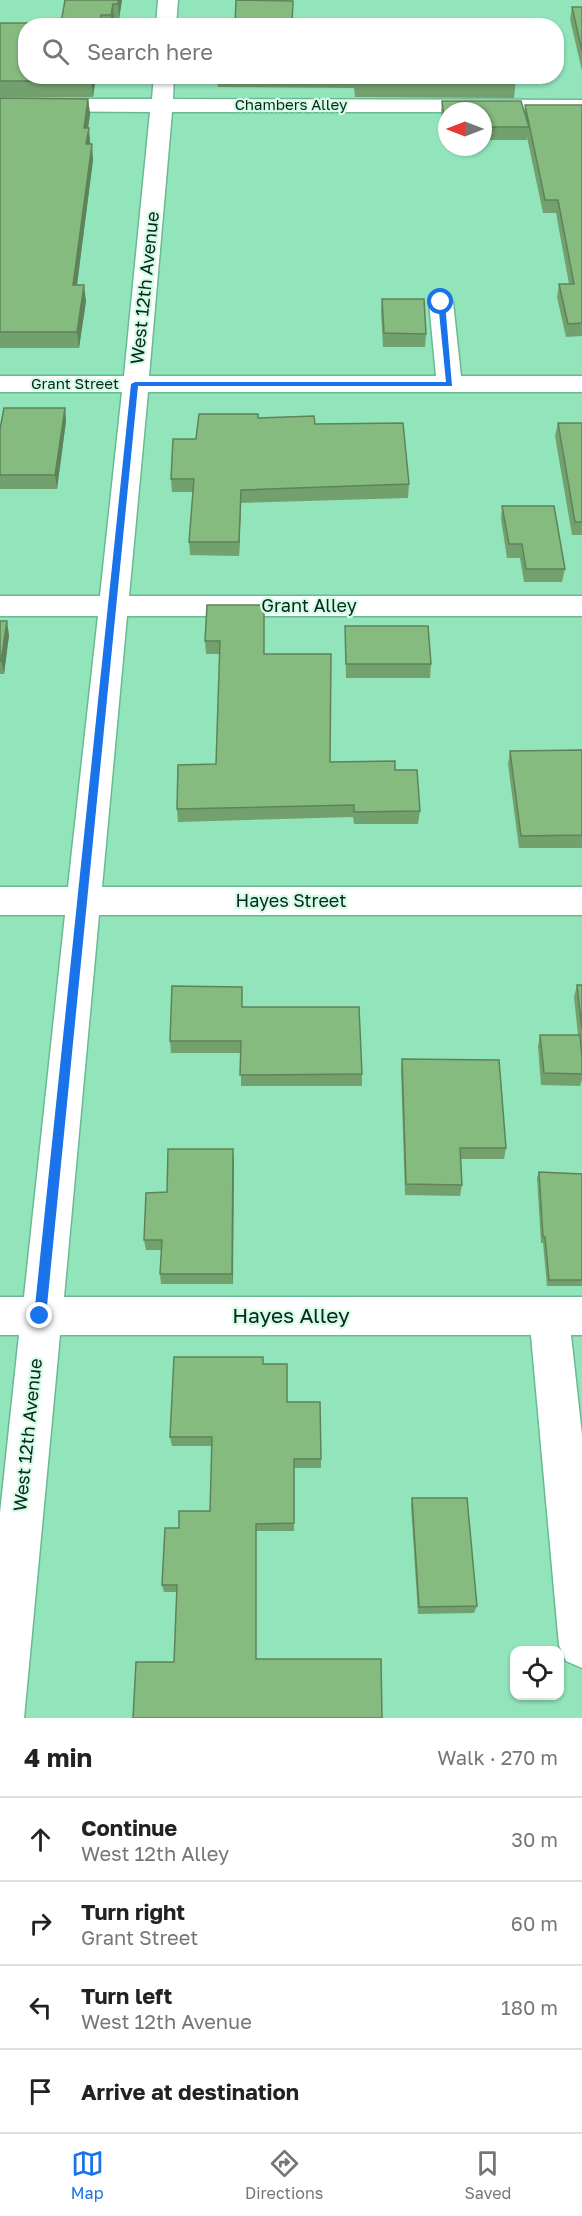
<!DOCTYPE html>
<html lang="en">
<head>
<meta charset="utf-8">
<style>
  body { margin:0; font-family:"Golos Text",sans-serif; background:#f2f2f2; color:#222 }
  .controls { position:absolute; right:18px; bottom:18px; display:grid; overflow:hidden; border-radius:12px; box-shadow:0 2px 4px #0004 }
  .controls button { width:54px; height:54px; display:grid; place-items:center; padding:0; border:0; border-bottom:2px solid #e0e0e0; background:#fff; color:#222; font:30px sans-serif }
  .compass { position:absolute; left:438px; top:102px; width:54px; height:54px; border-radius:50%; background:#fff; box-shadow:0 2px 4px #0004; rotate:270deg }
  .stop { position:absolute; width:18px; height:18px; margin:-14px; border:4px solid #1a73e8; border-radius:50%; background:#fff }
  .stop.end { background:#1a73e8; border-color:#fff; box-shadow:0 2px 6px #0008 }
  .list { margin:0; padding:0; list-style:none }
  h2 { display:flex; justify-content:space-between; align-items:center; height:78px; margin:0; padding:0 24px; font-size:26px }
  h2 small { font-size:20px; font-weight:400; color:#767676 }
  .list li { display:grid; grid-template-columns:39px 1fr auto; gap:18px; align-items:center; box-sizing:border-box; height:84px; padding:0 24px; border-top:2px solid #e0e0e0 }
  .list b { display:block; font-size:22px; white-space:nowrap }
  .list p { margin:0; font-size:20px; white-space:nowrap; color:#767676 }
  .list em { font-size:20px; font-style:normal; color:#767676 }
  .icon { flex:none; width:33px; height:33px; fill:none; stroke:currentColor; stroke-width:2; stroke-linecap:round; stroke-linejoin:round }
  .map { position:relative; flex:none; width:582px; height:1718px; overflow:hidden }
  .search { position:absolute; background:#fff; box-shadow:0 2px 4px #0004; left:18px; right:18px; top:18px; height:66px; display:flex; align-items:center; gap:15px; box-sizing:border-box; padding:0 21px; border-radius:24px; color:#767676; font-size:22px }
  .sheet { height:414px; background:#fff }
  nav { display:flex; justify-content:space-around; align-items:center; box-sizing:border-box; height:84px; border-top:2px solid #e0e0e0; background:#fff; font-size:16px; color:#767676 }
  nav a { display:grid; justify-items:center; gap:3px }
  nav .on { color:#1a73e8 }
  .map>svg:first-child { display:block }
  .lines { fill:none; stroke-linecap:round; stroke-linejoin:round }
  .minor-casing { stroke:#69ba93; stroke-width:3 }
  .minor { fill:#fff; fill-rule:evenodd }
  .wall { fill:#73a16e }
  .shaded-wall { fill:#5e835a }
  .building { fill:#86bb80; stroke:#5e835a; stroke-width:1.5 }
  .route { fill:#1a73e8 }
  .labels { text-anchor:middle; stroke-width:4.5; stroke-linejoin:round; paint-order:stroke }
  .far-street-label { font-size:15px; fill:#05291a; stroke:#d4fbe6 }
  .street-label { font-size:18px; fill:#05291a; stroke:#d4fbe6 }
  .near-street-label { font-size:21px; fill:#05291a; stroke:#d4fbe6 }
</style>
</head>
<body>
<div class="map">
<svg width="582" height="1718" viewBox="0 0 582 1718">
  <rect width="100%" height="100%" fill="#92e4bb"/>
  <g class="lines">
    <g class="minor-casing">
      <g id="minor">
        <path d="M158,0H178L176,26H156Z"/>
        <path d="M154,76H174L173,99L582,100V112H172L149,376H436L429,302L432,297L441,295L450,297L453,302L461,376H582V392H148L129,596H582V616H127L102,887H582V915H99L64,1297H582V1335H571L582,1435V1668L566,1661L559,1645L531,1335H60L24,1718H0V1513L19,1335H0V1297H24L65,915H0V887H68L98,616H0V596H100L122,392H0V376H124L150,112L0,111V99H152Z"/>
      </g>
    </g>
    <use href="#minor" class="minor"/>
  </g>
  <g class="wall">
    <path d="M65,0H122L119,19H114L113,26H26L96,76L93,97H0V23H61Z"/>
    <path d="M572,7H582V71L570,19Z"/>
    <path d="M217,76H515L516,79L514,98L355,97L354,88L218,87Z"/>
    <path d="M0,98L88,99L90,114L88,128L93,160L77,285L86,301L79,348H0Z"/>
    <path d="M442,101L524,113L525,105H582V336L566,337L557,297L559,284H569L556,213H543L527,137V140H483V111H447V140H444L441,114Z"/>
    <path d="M382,299L426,334L425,347H383L381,312Z"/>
    <path d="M65,408L66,421L57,489H0V429Z"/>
    <path d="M258,418L315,424L409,484L408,498L241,503L239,556L190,555L189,542L193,492H172L171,479Z"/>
    <path d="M558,423H582V535H572L555,436Z"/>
    <path d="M502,506L565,569L562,582H524L520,558H507L501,519Z"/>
    <path d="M207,605L264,654L330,762L395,770L420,811L418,824H354L353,817L178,822L177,809L216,764L220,654H206L205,641Z"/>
    <path d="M0,621L9,635L4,674H0Z"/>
    <path d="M345,626L431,664L430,678H346Z"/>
    <path d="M582,750V848H519L508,764L510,751Z"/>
    <path d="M577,985H582V1080L580,1086L541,1085L538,1046L540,1035H578L574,997Z"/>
    <path d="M242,1007L362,1074V1086H241V1053H171L170,1041Z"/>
    <path d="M402,1059L506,1148L504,1159H460L462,1185L460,1196L405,1195L401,1071Z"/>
    <path d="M233,1149V1284H161L160,1274L161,1250H146L144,1240L167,1192Z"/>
    <path d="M539,1172L582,1174V1286H547L543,1243H541L537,1178Z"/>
    <path d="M263,1364L287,1402L321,1459V1468H294V1531H256L174,1662L177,1592H164L162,1585L179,1528L210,1511L212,1446H172L170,1437Z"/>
    <path d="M412,1498L477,1606L474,1613L418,1614L411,1506Z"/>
  </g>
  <g class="shaded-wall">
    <path d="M118,0H122L119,19L118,4Z"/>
    <path d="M113,4L114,19L113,26H112L111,15Z"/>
    <path d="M92,76H96L93,97L91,81Z"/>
    <path d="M88,99L90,114L86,143L84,128Z"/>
    <path d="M89,128L90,143L88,160L86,144Z"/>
    <path d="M92,144L93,160L75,300L73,285Z"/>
    <path d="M84,285L86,301L79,348L77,332Z"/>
    <path d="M65,408L66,421L57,489L55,475Z"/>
    <path d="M241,490V503L239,556V542Z"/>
    <path d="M7,621L9,635L4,674L1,661Z"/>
    <path d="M233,1149L234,1160L233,1284L232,1274Z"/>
  </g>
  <g class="building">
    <path d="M65,0H118V4H113L111,15H101L100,26H26V76H92L91,81H0V23H61Z"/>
    <path d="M236,0L293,1L292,23L352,21V26H235Z"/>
    <path d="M572,7H582V51Z"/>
    <path d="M355,76H515L516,79H355Z"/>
    <path d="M0,98L88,99L84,128H89L86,144H92L73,285H84L77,332H0Z"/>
    <path d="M442,101H521L529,127H483V111H447V127H445Z"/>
    <path d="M525,105H582V323L568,324L559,284H574L558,200H545Z"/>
    <path d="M382,299H424L426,334L384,333Z"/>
    <path d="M4,408H65L55,475H0V429Z"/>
    <path d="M199,414H258V418L314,416L315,424L403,423L409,484L241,490L239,542H189L194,479H171L173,439H196Z"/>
    <path d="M558,423H582V522H575Z"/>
    <path d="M502,506H554L565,569H526L522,544H509Z"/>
    <path d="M207,605H264V654H331L330,762L395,761V770H417L420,811L354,812V805L177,809L178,765L216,764L220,641H205Z"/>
    <path d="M0,621H7L1,661H0Z"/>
    <path d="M345,626H428L431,664H346Z"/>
    <path d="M582,750V835L521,836L510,751Z"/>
    <path d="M577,985H582V1029Z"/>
    <path d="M172,986L242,987V1007H359L362,1074L240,1075L241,1041H170Z"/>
    <path d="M540,1035H580L582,1059V1074L544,1073Z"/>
    <path d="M402,1059L499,1060L506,1148H460L462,1185L406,1184Z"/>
    <path d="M168,1149H233L232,1274H160L162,1240H144L146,1193L167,1192Z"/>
    <path d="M539,1172L582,1174V1280H549L545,1237H543Z"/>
    <path d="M174,1357H263V1364H287V1402H320L321,1459H294V1523L256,1524V1659H381L382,1718H133L136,1662H174L177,1585H162L165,1528H179V1511H210L212,1437H170Z"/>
    <path d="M412,1498H467L477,1606L419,1607Z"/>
  </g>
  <path class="route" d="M441,300L445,302L452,386H138L46,1316L40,1321L34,1316L131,384L135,382H446L438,302Z"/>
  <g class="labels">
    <g class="far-street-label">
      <text x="291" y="110">Chambers Alley</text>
      <text x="75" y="389">Grant Street</text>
    </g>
    <g class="street-label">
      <text transform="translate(145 288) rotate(-84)" y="6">West 12th Avenue</text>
      <text x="309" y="612">Grant Alley</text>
      <text x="291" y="907">Hayes Street</text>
      <text transform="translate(28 1435) rotate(-84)" y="6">West 12th Avenue</text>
    </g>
    <g class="near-street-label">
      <text x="291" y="1323">Hayes Alley</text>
    </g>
  </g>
</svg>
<div class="controls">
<button><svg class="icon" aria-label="locate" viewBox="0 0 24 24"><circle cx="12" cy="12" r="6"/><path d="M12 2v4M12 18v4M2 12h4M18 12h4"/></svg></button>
</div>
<svg class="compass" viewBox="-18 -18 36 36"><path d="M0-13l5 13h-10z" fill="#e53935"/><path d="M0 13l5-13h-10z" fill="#767676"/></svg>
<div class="stop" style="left:441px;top:302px"></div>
<div class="stop end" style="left:40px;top:1316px"></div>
<div class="search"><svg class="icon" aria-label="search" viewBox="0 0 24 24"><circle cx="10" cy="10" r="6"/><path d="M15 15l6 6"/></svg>Search here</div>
</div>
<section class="sheet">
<h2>4 min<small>Walk · 270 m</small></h2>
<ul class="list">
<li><svg class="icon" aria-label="ahead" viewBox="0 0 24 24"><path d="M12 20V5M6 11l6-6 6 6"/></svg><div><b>Continue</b><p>West 12th Alley</p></div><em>30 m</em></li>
<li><svg class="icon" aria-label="right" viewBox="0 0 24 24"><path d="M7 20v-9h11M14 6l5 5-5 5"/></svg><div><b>Turn right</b><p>Grant Street</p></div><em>60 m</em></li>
<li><svg class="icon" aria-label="left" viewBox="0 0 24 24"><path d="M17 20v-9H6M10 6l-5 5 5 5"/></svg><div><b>Turn left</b><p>West 12th Avenue</p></div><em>180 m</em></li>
<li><svg class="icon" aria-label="arrive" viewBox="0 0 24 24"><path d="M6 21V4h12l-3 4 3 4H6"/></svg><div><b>Arrive at destination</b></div></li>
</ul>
</section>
<nav>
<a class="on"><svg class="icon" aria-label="map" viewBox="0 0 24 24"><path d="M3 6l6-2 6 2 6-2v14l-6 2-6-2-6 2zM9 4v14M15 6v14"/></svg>Map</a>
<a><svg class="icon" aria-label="directions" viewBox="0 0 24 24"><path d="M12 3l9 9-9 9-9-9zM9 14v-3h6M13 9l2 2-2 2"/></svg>Directions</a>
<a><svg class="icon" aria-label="saved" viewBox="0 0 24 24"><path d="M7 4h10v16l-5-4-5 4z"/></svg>Saved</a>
</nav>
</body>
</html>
